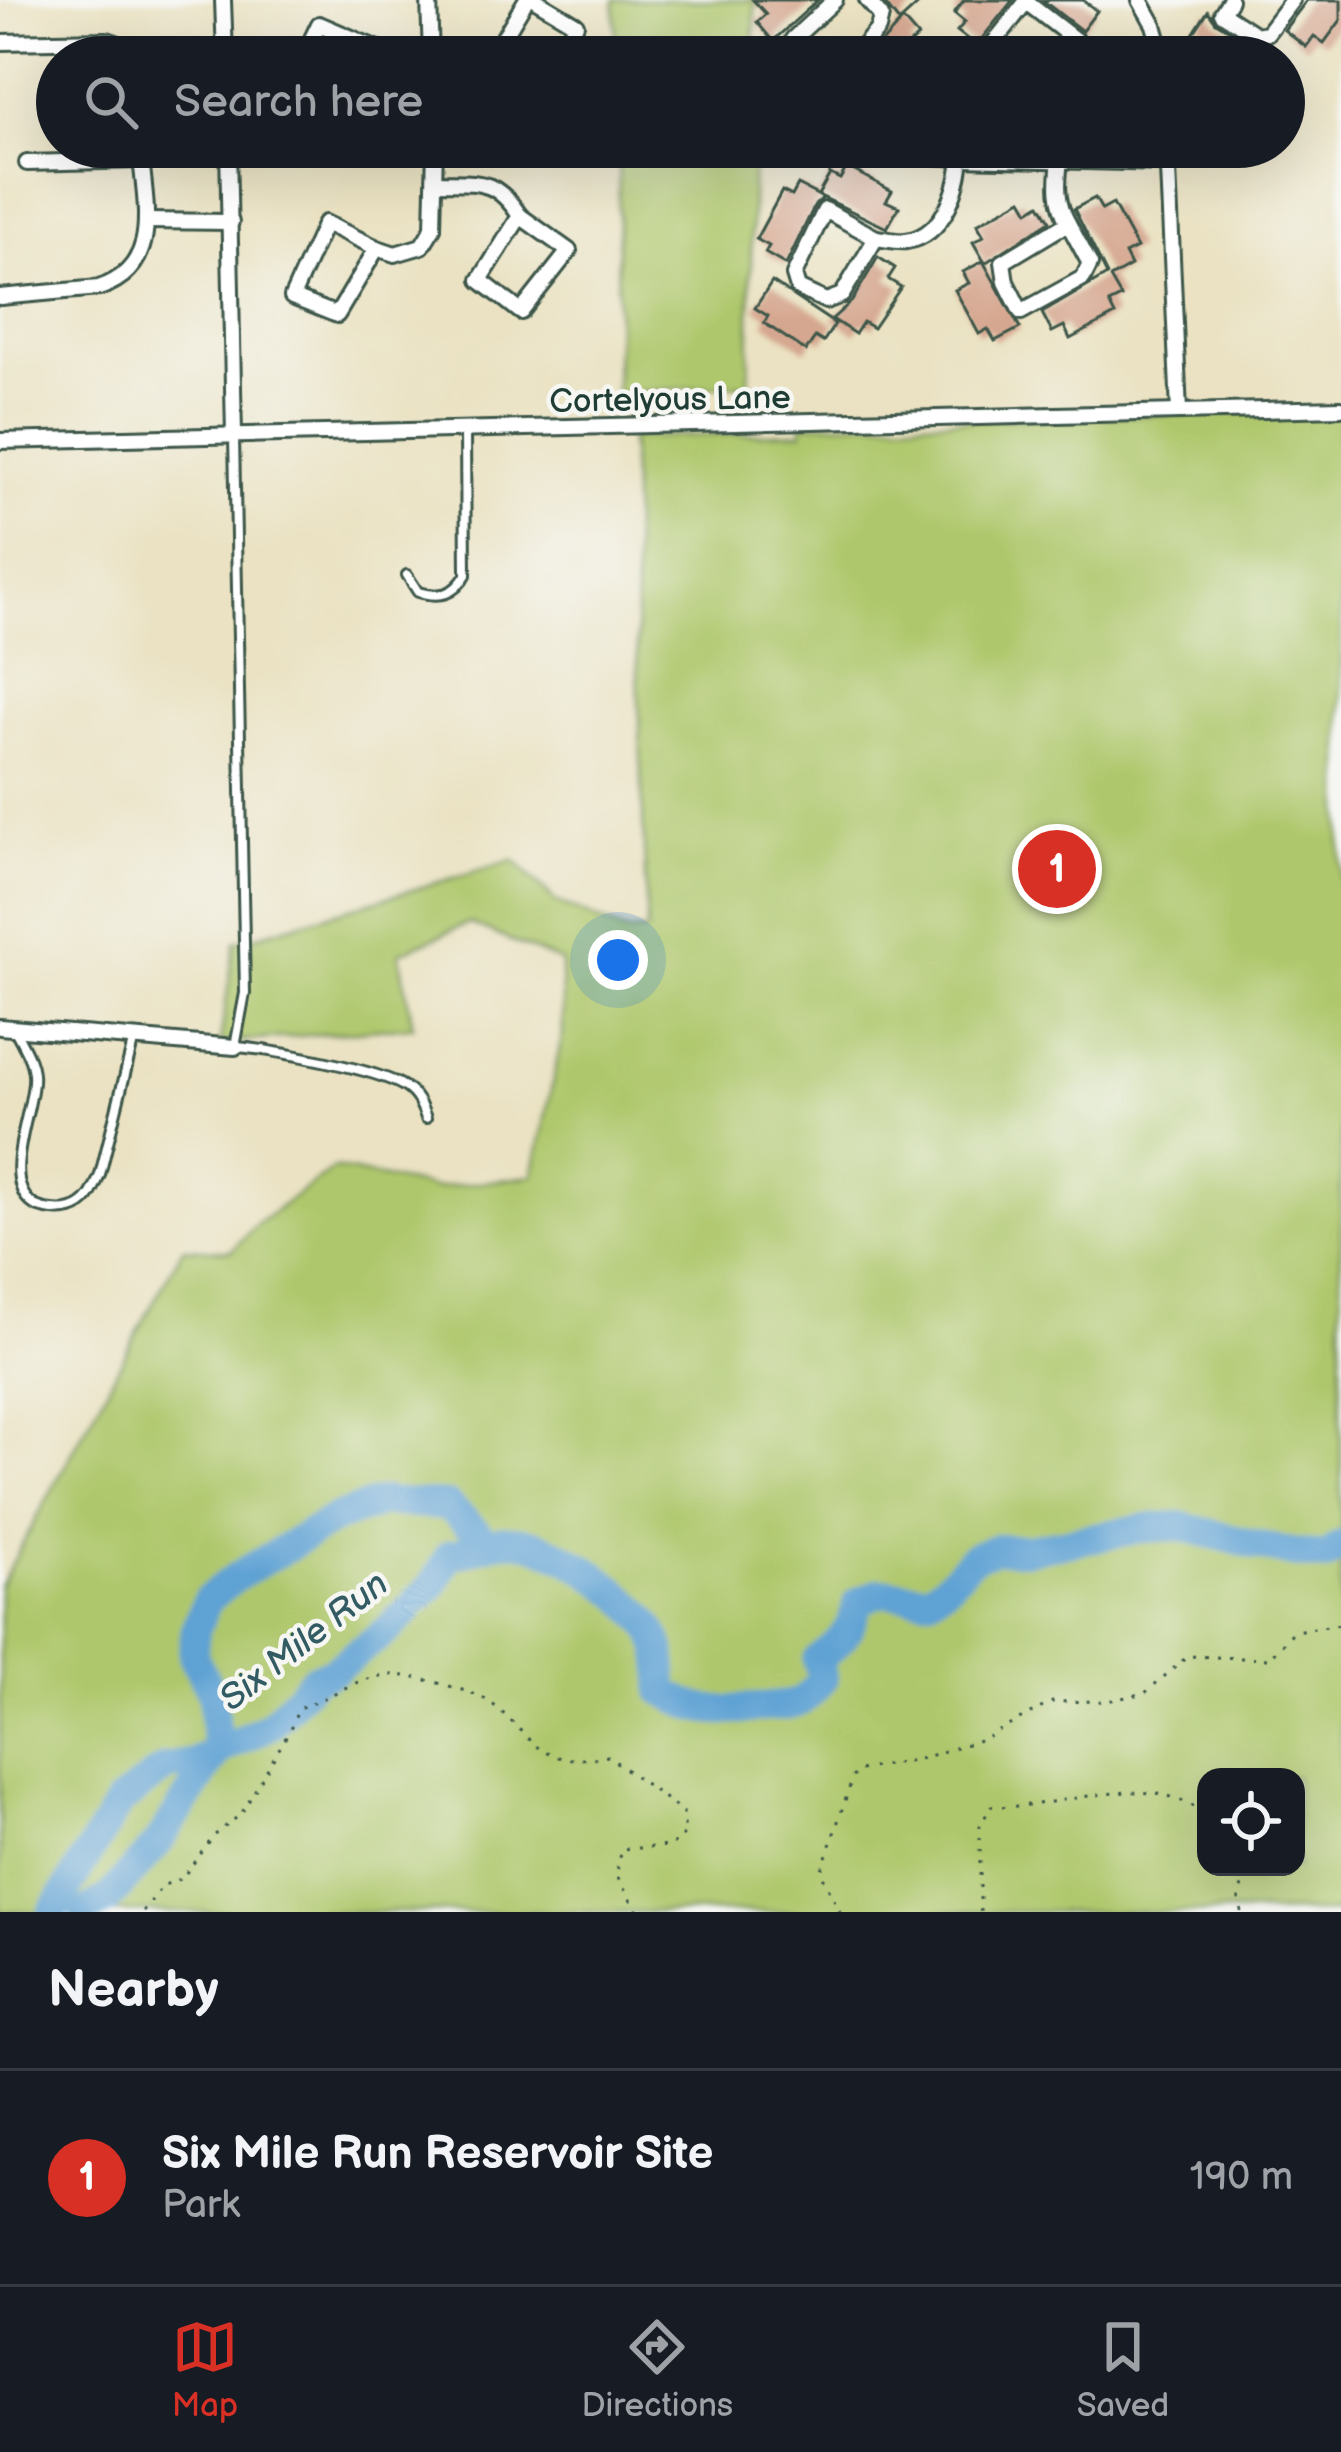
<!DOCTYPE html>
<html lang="en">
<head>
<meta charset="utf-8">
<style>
  body { margin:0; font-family:"Balsamiq Sans",sans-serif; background:#20242c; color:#f1f3f6 }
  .controls { position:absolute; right:36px; bottom:36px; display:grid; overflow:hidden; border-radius:24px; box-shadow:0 12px 48px #0002 }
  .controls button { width:108px; height:108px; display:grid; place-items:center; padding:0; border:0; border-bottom:3px solid #363941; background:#171b24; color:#f1f3f6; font:60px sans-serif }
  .you { position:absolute; left:618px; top:960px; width:42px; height:42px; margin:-30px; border:9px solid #fff; border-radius:50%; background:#1a73e8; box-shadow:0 0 0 18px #1a73e833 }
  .badge { display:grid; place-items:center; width:78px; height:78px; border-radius:50%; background:#d93025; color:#fff; font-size:39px; font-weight:700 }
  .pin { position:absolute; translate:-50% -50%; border:6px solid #fff; box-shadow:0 3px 12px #0006 }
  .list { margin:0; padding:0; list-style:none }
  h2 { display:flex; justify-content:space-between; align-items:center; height:156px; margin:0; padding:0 48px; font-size:51px }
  h2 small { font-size:39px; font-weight:400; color:#9ea1a6 }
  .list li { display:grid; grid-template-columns:78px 1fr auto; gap:36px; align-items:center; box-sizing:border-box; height:216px; padding:0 48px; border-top:3px solid #363941 }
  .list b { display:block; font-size:45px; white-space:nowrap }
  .list p { margin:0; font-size:39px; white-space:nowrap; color:#9ea1a6 }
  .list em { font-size:39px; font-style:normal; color:#9ea1a6 }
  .icon { flex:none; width:66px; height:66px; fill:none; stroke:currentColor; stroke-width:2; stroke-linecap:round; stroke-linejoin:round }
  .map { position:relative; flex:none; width:1341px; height:1912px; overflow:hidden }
  .search { position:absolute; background:#171b24; box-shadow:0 12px 48px #0002; left:36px; right:36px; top:36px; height:132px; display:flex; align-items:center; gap:30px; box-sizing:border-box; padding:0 42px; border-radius:66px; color:#9ea1a6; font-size:45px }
  .sheet { height:372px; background:#171b24 }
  nav { display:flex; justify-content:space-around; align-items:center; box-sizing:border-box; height:168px; border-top:3px solid #363941; background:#171b24; font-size:33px; color:#9ea1a6 }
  nav a { display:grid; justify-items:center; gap:6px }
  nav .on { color:#d93025 }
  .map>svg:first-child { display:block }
  .green { fill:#afc76c; stroke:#678250; stroke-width:3; fill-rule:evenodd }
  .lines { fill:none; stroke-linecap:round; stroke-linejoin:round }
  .river { stroke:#5fa2d4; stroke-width:30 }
  .building { fill:#d6a790 }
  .lane-casing { stroke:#3d5649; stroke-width:14 }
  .street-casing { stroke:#3d5649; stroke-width:20 }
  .path { stroke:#3d5649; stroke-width:3; stroke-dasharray:3 9; stroke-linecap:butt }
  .lane { stroke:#fff; stroke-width:8 }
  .street { stroke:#fff; stroke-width:14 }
  .labels { text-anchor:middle; stroke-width:9; stroke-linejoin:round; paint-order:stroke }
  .street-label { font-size:33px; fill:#1f3d34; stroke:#f6f6f2 }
  .water-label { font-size:36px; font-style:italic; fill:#325b64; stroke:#f6f6f2 }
</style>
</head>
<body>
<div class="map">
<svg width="1341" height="1912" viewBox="0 0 1341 1912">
  <rect width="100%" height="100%" fill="#f6f6f2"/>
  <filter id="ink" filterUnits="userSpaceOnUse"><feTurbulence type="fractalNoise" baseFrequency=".00833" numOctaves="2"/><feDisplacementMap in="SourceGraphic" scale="24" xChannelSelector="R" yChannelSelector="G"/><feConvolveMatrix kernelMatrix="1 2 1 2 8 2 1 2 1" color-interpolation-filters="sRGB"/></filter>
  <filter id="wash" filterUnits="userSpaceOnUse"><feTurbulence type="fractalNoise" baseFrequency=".004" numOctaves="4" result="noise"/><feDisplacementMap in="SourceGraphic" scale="48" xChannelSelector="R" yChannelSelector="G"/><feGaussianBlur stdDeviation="2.7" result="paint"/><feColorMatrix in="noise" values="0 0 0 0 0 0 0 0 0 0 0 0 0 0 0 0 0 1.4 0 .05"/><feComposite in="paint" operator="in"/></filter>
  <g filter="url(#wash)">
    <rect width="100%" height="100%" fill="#eae2c2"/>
    <g class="green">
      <path d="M614,0H755L754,57H617Z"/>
      <path d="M619,147H753L749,384L616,393Z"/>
      <path d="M1341,410V1912H0V1586L183,1248L231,1251L256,1225L334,1168L435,1188L533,1176L563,1032L561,962L469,923L399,953L413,1026L220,1043L235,942L514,860L556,902L626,932L647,931L630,438L802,432V424ZM1206,1777H1296V1867H1206Z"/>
    </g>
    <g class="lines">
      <g class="river">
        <path d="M53,1912L120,1802L166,1768L194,1763L270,1725L314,1678L331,1672L388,1630L434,1584L450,1554C474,1553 488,1539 512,1540C555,1541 637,1598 656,1636C665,1654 664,1672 663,1691C699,1713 716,1712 757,1708C793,1704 799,1711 823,1678L817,1660C840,1643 852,1631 858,1602L880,1592L928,1597L944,1587L974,1556L996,1549H1028L1146,1528L1180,1526L1285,1552L1325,1557L1341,1545"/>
        <path d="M85,1912L108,1899L159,1842L217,1753L212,1694L193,1656L195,1630L207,1600L236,1577L336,1518L382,1502L448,1506L486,1541"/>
      </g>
    </g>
    <g id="blocks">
      <g class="building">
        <path d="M753,0H818L776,38L793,57H752L772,40L757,22L766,14Z"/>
        <path d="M882,0H923L899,22Z"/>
        <path d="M964,0H1013L976,46L957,31L965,22L954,13Z"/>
        <path d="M1042,0H1083L1097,11L1082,31Z"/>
        <path d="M1307,0H1341V20L1324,43L1314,36L1306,47L1284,30Z"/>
        <path d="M1208,11L1216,22L1277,57H1206L1198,52L1205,42L1193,34Z"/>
        <path d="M903,20L918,37L910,44L922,57H869Z"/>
        <path d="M847,167L892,191L886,201L899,207L887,228L818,195L830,174L840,179Z"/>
        <path d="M798,185L823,198L815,205L786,265L765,253L769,246L756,239L782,191L792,196Z"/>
        <path d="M1095,198L1102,210L1113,204L1137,248L1125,254L1131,266L1110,278L1121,297L1109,303L1115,315L1070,339L1064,326L1052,332L1042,313L1107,275L1074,209Z"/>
        <path d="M1022,199L1029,211L1040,204L1050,221L985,263L973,242L984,236L977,224Z"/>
        <path d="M878,257L895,268L888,279L901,287L873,328L863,322L855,334L832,319L852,301Z"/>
        <path d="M983,261L1020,328L995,341L988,329L979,334L955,290L969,283L963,272Z"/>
        <path d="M772,282L835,324L823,342L815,337L806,351L764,323L768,316L755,308Z"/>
      </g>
    </g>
  </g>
  <g filter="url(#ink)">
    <use href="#blocks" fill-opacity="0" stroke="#3d5649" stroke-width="3"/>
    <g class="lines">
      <g class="lane-casing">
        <g id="lane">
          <path d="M234,437L245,993L235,1047C269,1049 378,1069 405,1087C417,1095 421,1105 426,1118"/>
          <path d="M407,575L418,592C440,598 454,595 466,575L465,431"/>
          <path d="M15,1030C23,1046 35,1063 33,1082C31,1117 0,1182 34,1205C44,1210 60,1212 71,1209C88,1204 93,1191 100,1175L134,1038"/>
        </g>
      </g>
      <g class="street-casing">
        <g id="street">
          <path d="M223,0L225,57"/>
          <path d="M429,0L431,57"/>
          <path d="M536,0L576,24L557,57"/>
          <path d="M1140,0L1154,25L1163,57"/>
          <path d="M1230,0L1222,13L1256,35L1267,33L1292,0"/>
          <path d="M0,42L107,40L116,43L129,57"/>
          <path d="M373,47L392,53L464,57"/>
          <path d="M303,57L319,24L373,47L366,57"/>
          <path d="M492,57L526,0"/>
          <path d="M809,57L793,39L835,0"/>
          <path d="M854,57L878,29L881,16L867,0"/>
          <path d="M1010,57L992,45L1026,2L1087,49V57"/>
          <path d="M228,147L234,435"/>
          <path d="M887,147L917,155L961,158L1167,163"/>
          <path d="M1167,147L1179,412"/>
          <path d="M1060,160C1057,184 1056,201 1068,223"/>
          <path d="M27,163L141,160"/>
          <path d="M437,182C480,183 495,178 520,216"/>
          <path d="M825,210L876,238L842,295L826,301L798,288L794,275Z"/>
          <path d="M520,216L569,251L521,312L480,280Z"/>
          <path d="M146,221L231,222"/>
          <path d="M325,223L377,248L337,315L292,297Z"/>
          <path d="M1068,223L1090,264L1083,278L1021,312L1006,282L1003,262Z"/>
          <path d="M876,238C885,239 897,242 906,241C946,236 962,181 961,147"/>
          <path d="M377,248L395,254L422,246L433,228L435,147"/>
          <path d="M0,297L99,288C164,266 144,202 140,147"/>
          <path d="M0,441L1341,408"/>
          <path d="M0,1027L235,1047"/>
        </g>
      </g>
      <g class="path">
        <path d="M143,1912L162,1886L182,1878L215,1835L241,1814L289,1732L299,1708C332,1699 356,1675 393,1675C413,1675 476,1691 491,1703C539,1742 534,1768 608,1756L683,1812L685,1834L671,1846L622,1849L616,1875L638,1912"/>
        <path d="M840,1912L821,1872L855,1771L919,1759L986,1738L1052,1702L1107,1701L1145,1693L1188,1656L1268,1659L1294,1631L1341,1624"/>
        <path d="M980,1912V1826L991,1806C1057,1812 1147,1766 1206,1815"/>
        <path d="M1242,1912L1238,1895L1252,1867"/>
      </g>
      <use href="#lane" class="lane"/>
      <use href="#street" class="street"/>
    </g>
  </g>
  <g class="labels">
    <g class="street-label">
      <text transform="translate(670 398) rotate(-1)" y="12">Cortelyous Lane</text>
    </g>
    <g class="water-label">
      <text transform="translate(303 1640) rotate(-38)" y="13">Six Mile Run</text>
    </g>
  </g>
</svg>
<div class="controls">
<button><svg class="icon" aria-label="locate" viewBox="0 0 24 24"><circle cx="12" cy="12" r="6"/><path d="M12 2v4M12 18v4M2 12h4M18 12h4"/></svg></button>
</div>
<div class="you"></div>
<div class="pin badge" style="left:1057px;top:869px">1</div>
<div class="search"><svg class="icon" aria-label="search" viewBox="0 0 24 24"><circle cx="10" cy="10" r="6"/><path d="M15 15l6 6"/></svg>Search here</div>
</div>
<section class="sheet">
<h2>Nearby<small></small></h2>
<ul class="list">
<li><span class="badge">1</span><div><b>Six Mile Run Reservoir Site</b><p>Park</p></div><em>190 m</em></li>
</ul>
</section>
<nav>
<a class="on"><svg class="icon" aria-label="map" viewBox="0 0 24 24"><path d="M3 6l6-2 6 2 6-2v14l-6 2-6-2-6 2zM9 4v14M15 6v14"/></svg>Map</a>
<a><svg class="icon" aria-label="directions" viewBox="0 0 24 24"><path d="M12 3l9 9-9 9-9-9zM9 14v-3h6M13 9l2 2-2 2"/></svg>Directions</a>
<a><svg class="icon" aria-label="saved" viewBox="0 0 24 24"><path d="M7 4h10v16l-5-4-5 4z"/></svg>Saved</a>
</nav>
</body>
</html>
